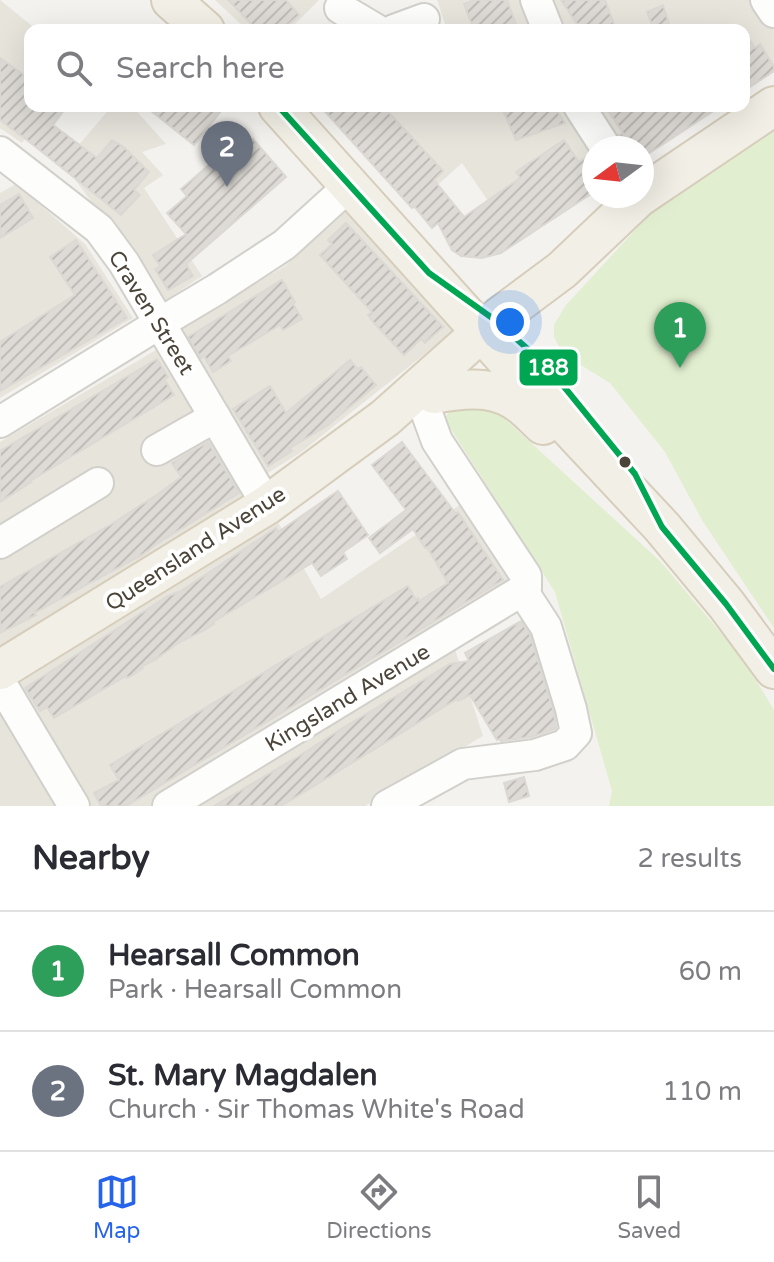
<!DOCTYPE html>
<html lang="en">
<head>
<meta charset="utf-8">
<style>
  body { margin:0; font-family:"Varela Round",sans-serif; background:#f7f7f7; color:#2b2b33 }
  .compass { position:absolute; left:582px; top:136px; width:72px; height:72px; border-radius:50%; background:#fff; box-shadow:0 8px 32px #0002; rotate:255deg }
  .you { position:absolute; left:510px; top:322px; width:28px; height:28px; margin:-20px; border:6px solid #fff; border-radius:50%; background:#1a73e8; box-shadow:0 0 0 12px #1a73e833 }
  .badge { display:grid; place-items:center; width:52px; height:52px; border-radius:50%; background:#2563eb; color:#fff; font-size:26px; font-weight:700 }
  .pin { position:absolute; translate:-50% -66px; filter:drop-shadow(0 2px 4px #0008) }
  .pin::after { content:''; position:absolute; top:42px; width:28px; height:24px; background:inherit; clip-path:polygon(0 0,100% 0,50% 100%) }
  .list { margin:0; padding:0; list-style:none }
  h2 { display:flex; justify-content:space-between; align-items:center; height:104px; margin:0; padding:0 32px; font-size:34px }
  h2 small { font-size:26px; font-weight:400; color:#7c7c81 }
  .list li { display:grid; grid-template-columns:52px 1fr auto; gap:24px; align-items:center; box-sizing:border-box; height:120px; padding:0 32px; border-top:2px solid #e1e1e2 }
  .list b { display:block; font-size:30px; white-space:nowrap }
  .list p { margin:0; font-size:26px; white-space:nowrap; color:#7c7c81 }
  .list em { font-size:26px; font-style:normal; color:#7c7c81 }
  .icon { flex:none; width:44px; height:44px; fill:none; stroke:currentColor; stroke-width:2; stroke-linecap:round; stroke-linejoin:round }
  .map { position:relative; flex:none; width:774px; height:806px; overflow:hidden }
  .search { position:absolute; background:#fff; box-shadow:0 8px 32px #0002; left:24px; right:24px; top:24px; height:88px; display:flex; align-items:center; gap:20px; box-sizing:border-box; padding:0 28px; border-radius:16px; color:#7c7c81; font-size:30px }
  .sheet { height:344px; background:#fff }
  nav { display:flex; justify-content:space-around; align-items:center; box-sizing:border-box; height:112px; border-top:2px solid #e1e1e2; background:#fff; font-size:22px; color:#7c7c81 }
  nav a { display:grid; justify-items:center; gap:4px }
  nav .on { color:#2563eb }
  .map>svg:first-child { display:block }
  .residential { fill:#e7e4dc }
  .green { fill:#e1eecf }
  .building { fill:url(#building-hatch); stroke:#dcd9d4; stroke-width:2 }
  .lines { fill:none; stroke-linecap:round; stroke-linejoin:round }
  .minor-casing { stroke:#d2d0cb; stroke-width:34 }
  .major-casing { stroke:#d6cebb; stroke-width:42 }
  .minor { stroke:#fdfdfc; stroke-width:30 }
  .major { stroke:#f2efe6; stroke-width:38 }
  .bus-1-casing { stroke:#fff; stroke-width:12 }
  .bus-1 { stroke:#00a651; stroke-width:6 }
  .bus-dot { fill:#4b4439; stroke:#fff; stroke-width:3 }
  .labels { text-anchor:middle; stroke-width:8; stroke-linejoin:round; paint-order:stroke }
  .street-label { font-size:22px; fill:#4b4439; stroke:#fff }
  .line-badge { stroke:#fff; stroke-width:3 }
  .badge-label { font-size:22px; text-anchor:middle; font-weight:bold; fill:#fff }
</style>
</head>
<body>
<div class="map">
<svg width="774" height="806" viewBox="0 0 774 806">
  <defs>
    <pattern id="building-hatch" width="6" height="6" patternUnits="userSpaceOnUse" patternTransform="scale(2)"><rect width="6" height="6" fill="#dedbd6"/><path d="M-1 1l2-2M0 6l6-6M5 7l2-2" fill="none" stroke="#c0bdb8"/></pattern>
  </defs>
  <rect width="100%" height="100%" fill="#f4f2ee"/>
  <g class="residential">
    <path d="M0,0L37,30H30V106H48L22,143L0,128Z"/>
    <path d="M215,0H319L289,30H247Z"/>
    <path d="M437,0H774V71L744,91V30H447Z"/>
    <path d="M112,106H132L166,144L142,152L163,175L144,188L202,276L159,305L110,227L74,178L60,167Z"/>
    <path d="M320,106H425L430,111L444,106H720L642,158V148H594V192L517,243L462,163L412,208Z"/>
    <path d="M16,184L85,244L133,318L0,398V193Z"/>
    <path d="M349,209L455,330L300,453L266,474L181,328L285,266Z"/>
    <path d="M156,350L224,453L252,500L0,649V442Z"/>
    <path d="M473,496L526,576L450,634L483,736L365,806H0V690L275,517L321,599Z"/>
  </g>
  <g class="green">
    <path d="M774,123V628L702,520L665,452L610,383L563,354L554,337V325L566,305L637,228L671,194Z"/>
    <path d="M452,409H494L660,561L743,659L774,710V806H609L612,791L555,592L447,423L446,416Z"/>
  </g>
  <g class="building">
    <path d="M228,0H286L299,15L282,30H257Z"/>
    <path d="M474,0H507L518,30H474L464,4Z"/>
    <path d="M561,0H605L616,30H581Z"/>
    <path d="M663,5L671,30H654L647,12Z"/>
    <path d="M744,31L755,48L760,44L774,67V71L744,91Z"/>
    <path d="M0,58L30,79V106H67L53,125L97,158L112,140L124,147L149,172L134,190L140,195L121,215L27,140L0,120Z"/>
    <path d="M145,106H225L194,145Z"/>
    <path d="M320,106H383L443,171L434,180L464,217L520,178L516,172L564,140L579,162L585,158L594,171V192L501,253L482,258L461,256L452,250L438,223L432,228L414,206L412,208Z"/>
    <path d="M513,106H554L565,123L516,140L503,110Z"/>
    <path d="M605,106H721L642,158V148H626L619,135L623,133Z"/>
    <path d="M239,139L245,146L253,139L286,177L186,264L193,276L168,290L155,269L160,266L153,255L186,234L167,213L187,196L181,189Z"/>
    <path d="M19,194L33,218L0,238V205Z"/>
    <path d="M346,223L443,327L425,343L421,339L404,355L374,323L368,315L372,312L320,255L332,244L328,240Z"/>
    <path d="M76,240L127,318L0,391V342L75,295L50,257Z"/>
    <path d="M282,280L295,302L293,304L302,319L283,330L280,325L243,347L228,356L231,361L213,372L204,356L201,358L188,337Z"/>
    <path d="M157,359L168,377L164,379L174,395L30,481L31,482L0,502V451Z"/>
    <path d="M350,360L358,369L361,367L376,385L328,425L290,448L292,451L268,466L233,409L270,386L286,413Z"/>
    <path d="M208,442L239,493L155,545L142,555L34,613L36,615L0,633V587L110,525L158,494L181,477L172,463Z"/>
    <path d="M402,442L456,514L458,512L503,580L126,806H101L94,793L119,780L110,765L408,586L416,600L418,598L419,601L448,583L427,547L425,548L413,529L380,553L369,538L406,510L372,465Z"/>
    <path d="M338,491L368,535L343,552L347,559L321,576L312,563L213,622L214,624L205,630L178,643L155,660L142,666L143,668L133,675L127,678L126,676L54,718L47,707L40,711L25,688L168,596L181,591L276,528L278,532Z"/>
    <path d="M521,621L530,635L554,713L556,728L555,729L531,737L501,741L500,739L497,740L470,695L458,701L457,699L281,806H214L299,756L341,729L450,664L469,661L465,653Z"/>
    <path d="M524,777L529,796L509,802L504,783Z"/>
  </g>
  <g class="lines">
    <g class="minor-casing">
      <g id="minor">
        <path d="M536,0L548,30"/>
        <path d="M766,0L774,12"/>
        <path d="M340,8L377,30"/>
        <path d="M394,30L424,19"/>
        <path d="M579,106L606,148"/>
        <path d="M0,152L99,229L124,263L267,505"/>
        <path d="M0,422L160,323L217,289L284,245L350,185"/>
        <path d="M157,450L215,417"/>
        <path d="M0,543L98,483"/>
        <path d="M0,682L74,806"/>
        <path d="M168,806L526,588V576L437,441L422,400"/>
        <path d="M387,806L463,764L535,755L565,745L576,733L571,709L546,627L522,590"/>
      </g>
    </g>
    <g class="major-casing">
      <g id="major">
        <path d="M171,0L205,30"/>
        <path d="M278,106L519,374L662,527L726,604L774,669"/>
        <path d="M642,195L774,106"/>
        <path d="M434,394C461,389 490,385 514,400C525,406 534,417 543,425"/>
        <path d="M0,670L267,505L385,418L495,320L562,270L640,196"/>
      </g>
    </g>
    <use href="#minor" class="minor"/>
    <use href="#major" class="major"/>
    <g class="bus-1-casing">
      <path id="bus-1" d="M278,106L429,273L495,320L548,367L635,474L662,527L726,604L774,669"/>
    </g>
    <use href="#bus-1" class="bus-1"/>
  </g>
  <circle class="bus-dot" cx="625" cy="462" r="7"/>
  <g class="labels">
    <g class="street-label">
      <text transform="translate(152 312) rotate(58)" y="8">Craven Street</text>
      <text transform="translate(195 548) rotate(-33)" y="8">Queensland Avenue</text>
      <text transform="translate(347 697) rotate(-31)" y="8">Kingsland Avenue</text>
    </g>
  </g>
  <rect class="line-badge" x="518" y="348" width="61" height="39" rx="8" fill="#00a651"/>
  <g class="badge-label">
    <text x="548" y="375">188</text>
  </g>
</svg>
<svg class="compass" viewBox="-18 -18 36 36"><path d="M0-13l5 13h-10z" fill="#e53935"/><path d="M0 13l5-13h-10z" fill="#7c7c81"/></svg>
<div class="you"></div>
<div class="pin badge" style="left:680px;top:368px;background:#2e9e5b">1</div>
<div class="pin badge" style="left:227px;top:187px;background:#6b7280">2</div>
<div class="search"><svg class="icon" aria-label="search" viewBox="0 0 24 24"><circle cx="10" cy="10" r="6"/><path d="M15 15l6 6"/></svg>Search here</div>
</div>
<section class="sheet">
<h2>Nearby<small>2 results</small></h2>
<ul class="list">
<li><span class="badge" style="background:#2e9e5b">1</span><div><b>Hearsall Common</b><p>Park · Hearsall Common</p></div><em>60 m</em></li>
<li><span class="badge" style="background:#6b7280">2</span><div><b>St. Mary Magdalen</b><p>Church · Sir Thomas White's Road</p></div><em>110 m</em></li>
</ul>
</section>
<nav>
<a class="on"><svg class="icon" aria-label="map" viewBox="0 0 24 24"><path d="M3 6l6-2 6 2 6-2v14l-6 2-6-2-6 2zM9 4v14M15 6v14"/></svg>Map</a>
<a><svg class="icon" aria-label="directions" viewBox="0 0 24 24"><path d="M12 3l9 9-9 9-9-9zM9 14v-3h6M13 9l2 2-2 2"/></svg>Directions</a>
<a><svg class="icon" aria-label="saved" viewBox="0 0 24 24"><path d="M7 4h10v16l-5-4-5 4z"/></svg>Saved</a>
</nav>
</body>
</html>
